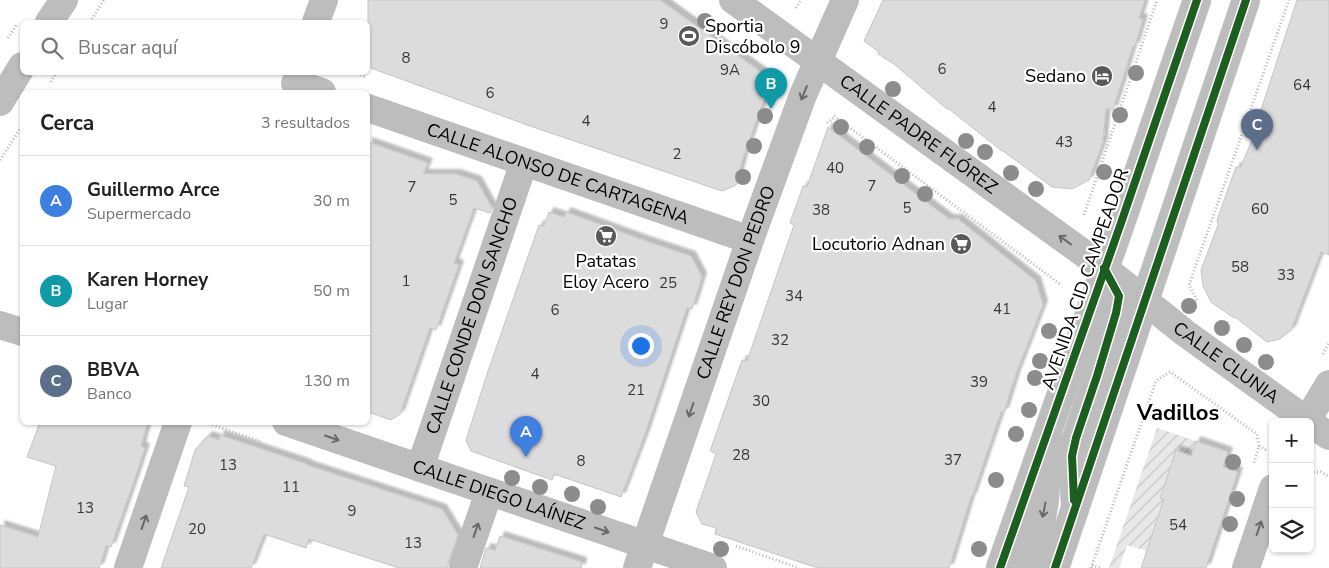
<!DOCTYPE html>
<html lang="es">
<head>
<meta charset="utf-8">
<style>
  body { margin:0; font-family:"Nunito Sans",sans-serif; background:#f2f2f2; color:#222 }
  .controls { position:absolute; right:15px; bottom:15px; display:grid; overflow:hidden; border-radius:8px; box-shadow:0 1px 4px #0004 }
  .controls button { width:45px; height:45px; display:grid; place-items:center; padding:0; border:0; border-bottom:1px solid #e0e0e0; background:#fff; color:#222; font:25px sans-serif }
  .you { position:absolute; left:640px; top:345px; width:18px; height:18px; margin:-12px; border:4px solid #fff; border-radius:50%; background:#1a73e8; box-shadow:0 0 0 8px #1a73e833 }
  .badge { display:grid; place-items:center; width:32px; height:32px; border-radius:50%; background:#595959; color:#fff; font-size:16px; font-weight:700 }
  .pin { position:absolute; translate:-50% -41px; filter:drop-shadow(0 1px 2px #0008) }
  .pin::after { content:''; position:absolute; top:26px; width:18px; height:15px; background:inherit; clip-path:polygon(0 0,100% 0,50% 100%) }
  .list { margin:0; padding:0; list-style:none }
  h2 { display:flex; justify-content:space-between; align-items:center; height:65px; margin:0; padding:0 20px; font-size:21px }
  h2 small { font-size:16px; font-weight:400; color:#767676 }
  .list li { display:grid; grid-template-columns:32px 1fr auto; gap:15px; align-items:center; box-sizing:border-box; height:90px; padding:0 20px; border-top:1px solid #e0e0e0 }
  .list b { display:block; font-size:19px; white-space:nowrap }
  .list p { margin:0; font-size:16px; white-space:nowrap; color:#767676 }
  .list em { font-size:16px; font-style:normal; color:#767676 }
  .icon { flex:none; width:28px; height:28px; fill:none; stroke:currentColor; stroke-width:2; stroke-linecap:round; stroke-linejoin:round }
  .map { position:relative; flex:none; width:1329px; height:568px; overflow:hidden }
  .search { position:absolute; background:#fff; box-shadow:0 1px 4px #0004; left:20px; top:20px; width:350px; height:55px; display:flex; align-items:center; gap:12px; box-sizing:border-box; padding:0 18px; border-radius:8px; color:#767676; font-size:19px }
  .panel { position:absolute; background:#fff; box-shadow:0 1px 4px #0004; left:20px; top:90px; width:350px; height:335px; border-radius:8px }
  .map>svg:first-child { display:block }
  .garden { fill:url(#garden-furrows) }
  .building { fill:#dcdcdc; stroke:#c4c4c4; filter:url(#shadow) }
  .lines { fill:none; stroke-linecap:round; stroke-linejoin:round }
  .primary-casing { stroke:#dbdbdb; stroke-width:29 }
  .path { stroke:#b8b8b8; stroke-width:3; stroke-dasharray:1 2.5; stroke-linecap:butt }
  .minor { stroke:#bdbdbd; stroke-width:28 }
  .primary { stroke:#bdbdbd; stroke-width:28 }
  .cycleway-casing { stroke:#fff; stroke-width:11 }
  .cycleway { stroke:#1b5e20; stroke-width:8 }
  .tree { fill:#8c8c8c }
  .oneway { stroke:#686868 }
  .labels { text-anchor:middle; stroke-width:4.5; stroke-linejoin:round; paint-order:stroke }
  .number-label { font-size:15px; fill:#373737 }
  .poi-label { font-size:18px; fill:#000; stroke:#fff; text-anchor:end }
  .street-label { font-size:18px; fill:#000; stroke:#fff }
  .district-label { font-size:22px; font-weight:bold; fill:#000; stroke:#fff }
</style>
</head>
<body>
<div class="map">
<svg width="1329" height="568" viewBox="0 0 1329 568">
  <defs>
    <pattern id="garden-furrows" width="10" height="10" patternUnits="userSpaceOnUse" patternTransform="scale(1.25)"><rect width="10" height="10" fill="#e8e8e8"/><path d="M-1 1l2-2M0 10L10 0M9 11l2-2" fill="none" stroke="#c5c5c5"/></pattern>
    <filter id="shadow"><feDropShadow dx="4.5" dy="-4.5" stdDeviation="1" flood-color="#0004"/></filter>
  </defs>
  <rect width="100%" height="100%" fill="#fff"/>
  <path class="garden" d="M1157,428L1196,441L1191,456L1176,451L1160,497L1164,499L1147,551L1127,545L1119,568H1109Z"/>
  <g class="building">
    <path d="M368,0H660L764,74L768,89L743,158L736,185L722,191L530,126L368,67Z"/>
    <path d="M883,0H1145L1139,18L1143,19L1135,46H1133L1113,110L1106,108L1103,142L1089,180L1072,189L1052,187L1003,151H1002L949,109H947L894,64L878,54L879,52L864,41Z"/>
    <path d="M1297,0H1329V255L1321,252L1291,330L1280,339L1267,342L1235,317L1234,318L1211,302L1203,286L1201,270L1218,225L1217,220L1236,167H1241L1261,117L1259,116Z"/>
    <path d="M828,127L949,219H958L1036,281L1043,305L1016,374L1004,412H1001L972,497H971L949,568H818L715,534L716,528L702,524L696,512L716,454L710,451L742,360L747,361L794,225L790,223L803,186L807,187Z"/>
    <path d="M368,142L428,163L423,174H456L477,181L492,208L490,213L474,208L454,263L459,265L436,330L430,328L400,414L391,420L368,412Z"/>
    <path d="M549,212L564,217L566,212L646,241L691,256L702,277L692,309L687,308L645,434L621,497L554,474L552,480L471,451L466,440L488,371L539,225L544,226Z"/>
    <path d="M40,422H148L141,446L145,448L135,478L111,547L106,546L99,568H0V525L38,537L56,466L27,457Z"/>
    <path d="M220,435L307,464V465L442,509L458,535L448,563V568H399L309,539L306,548L264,534L251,568H161L189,487L184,486L195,450L208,436L219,440Z"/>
    <path d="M1196,441L1228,452L1223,467L1238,472L1206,568H1141L1164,499L1160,498L1176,450L1191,456Z"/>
    <path d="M500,536L582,562L581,568H480L486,548L495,550Z"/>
  </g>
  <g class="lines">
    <g class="primary-casing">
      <g id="primary">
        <path d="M1000,568L1121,223L1197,0"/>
        <path d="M1055,568L1246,0"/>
      </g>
    </g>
    <g class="path">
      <path d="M669,0L778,78"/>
      <path d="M796,8L801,0"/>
      <path d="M90,22L104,0"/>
      <path d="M8,38L17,24"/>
      <path d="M354,72L366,77"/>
      <path d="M51,82L57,72"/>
      <path d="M834,116L1060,284"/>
      <path d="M827,123L835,117"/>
      <path d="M0,160L22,126"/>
      <path d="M1084,215L1157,0"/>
      <path d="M1197,300L1189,285L1289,0"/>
      <path d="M1323,354L1329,343"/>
      <path d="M209,424L262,442"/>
      <path d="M1259,446L1266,450"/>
      <path d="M1310,473L1321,472L1329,477"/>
      <path d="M736,546L799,568"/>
      <path d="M1092,565L1101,568"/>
      <path d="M1091,568L1156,381L1170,372L1257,434L1259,446L1254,463"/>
    </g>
    <g class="minor">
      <path id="s1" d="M733,0L1104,268L1185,333L1309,422"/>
      <path d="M49,22L64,0"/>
      <path d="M316,22L324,0"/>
      <path d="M295,83L322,92"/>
      <path d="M0,102L22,66"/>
      <path id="s2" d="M368,108L750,240"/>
      <path d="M0,325L22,332"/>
      <path id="s3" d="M286,422L713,568"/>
      <path d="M1306,422L1329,384"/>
      <path d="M1310,423L1329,436"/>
      <path id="s4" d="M420,468L524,162"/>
      <path d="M1075,509L1072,456L1076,438L1097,376L1116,313L1119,296L1105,270"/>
      <path d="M128,568L178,422"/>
      <path d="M463,568L489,492"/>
      <path id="s5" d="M637,568L750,240L803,95L845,0"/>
      <path d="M1026,568L1041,524L1045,501L1049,438"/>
      <path d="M1246,568L1273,488"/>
    </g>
    <use href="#primary" class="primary"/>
    <g class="cycleway-casing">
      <g id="cycleway">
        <path d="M1074,500L1072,456L1076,438L1097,376L1116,313L1119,296L1104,268"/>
        <path d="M1000,568L1121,223L1197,0"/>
        <path d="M1055,568L1246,0"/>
      </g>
    </g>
    <use href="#cycleway" class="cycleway"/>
  </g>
  <g class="tree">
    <circle cx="705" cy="21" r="8"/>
    <circle cx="1136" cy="73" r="8"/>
    <circle cx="776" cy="84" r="8"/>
    <circle cx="893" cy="89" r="8"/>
    <circle cx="1120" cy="115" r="8"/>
    <circle cx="765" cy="116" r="8"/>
    <circle cx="841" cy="127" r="8"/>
    <circle cx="966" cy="141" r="8"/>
    <circle cx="754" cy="146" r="8"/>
    <circle cx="867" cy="147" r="8"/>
    <circle cx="985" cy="152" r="8"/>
    <circle cx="1104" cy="172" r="8"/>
    <circle cx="1011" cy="173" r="8"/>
    <circle cx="902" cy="176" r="8"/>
    <circle cx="743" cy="177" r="8"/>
    <circle cx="1036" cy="189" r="8"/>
    <circle cx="925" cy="194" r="8"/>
    <circle cx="1189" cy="306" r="8"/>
    <circle cx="1222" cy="328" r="8"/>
    <circle cx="1049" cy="331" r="8"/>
    <circle cx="1244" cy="345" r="8"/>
    <circle cx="1040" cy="361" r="8"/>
    <circle cx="1266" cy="362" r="8"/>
    <circle cx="1035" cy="378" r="8"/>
    <circle cx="1029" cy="410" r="8"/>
    <circle cx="1016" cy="434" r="8"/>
    <circle cx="1233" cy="462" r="8"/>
    <circle cx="512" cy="478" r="8"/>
    <circle cx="996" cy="480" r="8"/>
    <circle cx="540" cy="487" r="8"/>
    <circle cx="572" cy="494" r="8"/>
    <circle cx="1237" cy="499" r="8"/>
    <circle cx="598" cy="507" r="8"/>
    <circle cx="1230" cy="524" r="8"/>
    <circle cx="721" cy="549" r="8"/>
    <circle cx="979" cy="549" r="8"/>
  </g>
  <defs><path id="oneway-shaft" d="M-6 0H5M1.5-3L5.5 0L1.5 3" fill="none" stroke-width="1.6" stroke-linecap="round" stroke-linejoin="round" transform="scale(1.25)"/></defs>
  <g class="oneway">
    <use href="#oneway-shaft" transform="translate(804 93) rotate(112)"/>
    <use href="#oneway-shaft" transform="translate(1065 240) rotate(-144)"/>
    <use href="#oneway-shaft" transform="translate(691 410) rotate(109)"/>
    <use href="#oneway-shaft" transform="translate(332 438) rotate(19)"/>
    <use href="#oneway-shaft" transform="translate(1044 510) rotate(101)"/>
    <use href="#oneway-shaft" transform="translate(144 522) rotate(-71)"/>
    <use href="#oneway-shaft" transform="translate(1259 528) rotate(-71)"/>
    <use href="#oneway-shaft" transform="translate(476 530) rotate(-71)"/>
    <use href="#oneway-shaft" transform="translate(602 530) rotate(19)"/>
  </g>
  <defs>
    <g id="stadium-disc" transform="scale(1.125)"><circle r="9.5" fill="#595959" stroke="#fff"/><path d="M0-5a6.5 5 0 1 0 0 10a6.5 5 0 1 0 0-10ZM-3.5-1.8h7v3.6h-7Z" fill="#fff"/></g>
    <g id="hotel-disc" transform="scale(1.125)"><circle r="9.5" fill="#595959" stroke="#fff"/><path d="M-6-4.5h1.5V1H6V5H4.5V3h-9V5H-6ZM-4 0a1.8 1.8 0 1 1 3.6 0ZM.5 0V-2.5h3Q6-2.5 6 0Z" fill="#fff"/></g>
    <g id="supermarket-disc" transform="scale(1.125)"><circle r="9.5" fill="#595959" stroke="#fff"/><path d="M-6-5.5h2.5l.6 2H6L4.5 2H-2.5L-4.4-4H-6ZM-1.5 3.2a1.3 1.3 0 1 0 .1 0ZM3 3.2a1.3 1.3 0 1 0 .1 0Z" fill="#fff"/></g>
  </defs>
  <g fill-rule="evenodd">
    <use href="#stadium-disc" x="689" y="36"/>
    <use href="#hotel-disc" x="1102" y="76"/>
    <use href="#supermarket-disc" x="606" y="236"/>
    <use href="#supermarket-disc" x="961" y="244"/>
  </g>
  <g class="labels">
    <g class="number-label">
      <text x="664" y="29">9</text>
      <text x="406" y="63">8</text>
      <text x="942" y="74">6</text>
      <text x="730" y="75">9A</text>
      <text x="1302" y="90">64</text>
      <text x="490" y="98">6</text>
      <text x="992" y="112">4</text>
      <text x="586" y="126">4</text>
      <text x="1064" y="147">43</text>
      <text x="677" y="159">2</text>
      <text x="835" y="173">40</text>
      <text x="872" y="191">7</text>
      <text x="412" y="192">7</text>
      <text x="453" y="205">5</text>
      <text x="907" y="213">5</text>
      <text x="1260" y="214">60</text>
      <text x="821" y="215">38</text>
      <text x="1240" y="272">58</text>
      <text x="1286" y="280">33</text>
      <text x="406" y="286">1</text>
      <text x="668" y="288">25</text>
      <text x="794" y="301">34</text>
      <text x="1002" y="314">41</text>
      <text x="555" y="315">6</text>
      <text x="780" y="345">32</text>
      <text x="535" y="379">4</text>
      <text x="979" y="387">39</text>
      <text x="636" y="395">21</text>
      <text x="761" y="406">30</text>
      <text x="741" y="460">28</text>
      <text x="953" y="465">37</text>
      <text x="581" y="466">8</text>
      <text x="228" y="470">13</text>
      <text x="291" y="492">11</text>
      <text x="85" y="513">13</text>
      <text x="352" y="516">9</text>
      <text x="1178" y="530">54</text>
      <text x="197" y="534">20</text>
      <text x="413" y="548">13</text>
    </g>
    <g class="poi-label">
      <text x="705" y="32" text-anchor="start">Sportia<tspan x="705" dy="21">Discóbolo 9</tspan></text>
      <text x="1086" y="82">Sedano</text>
      <text x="945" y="250">Locutorio Adnan</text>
      <text x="606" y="267" text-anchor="middle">Patatas<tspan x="606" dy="21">Eloy Acero</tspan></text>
    </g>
    <g class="street-label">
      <text dy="6" stroke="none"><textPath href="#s1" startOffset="229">CALLE PADRE FLÓREZ</textPath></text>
      <text dy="6" stroke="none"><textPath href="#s2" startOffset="201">CALLE ALONSO DE CARTAGENA</textPath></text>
      <text transform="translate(1085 279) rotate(-71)" y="6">AVENIDA CID CAMPEADOR</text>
      <text dy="6" stroke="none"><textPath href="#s5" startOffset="302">CALLE REY DON PEDRO</textPath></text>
      <text dy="6" stroke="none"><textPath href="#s4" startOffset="161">CALLE CONDE DON SANCHO</textPath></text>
      <text dy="6" stroke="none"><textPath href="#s1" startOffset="612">CALLE CLUNIA</textPath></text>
      <text dy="6" stroke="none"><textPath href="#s3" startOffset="225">CALLE DIEGO LAÍNEZ</textPath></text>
    </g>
    <g class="district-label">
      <text x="1178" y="420">Vadillos</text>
    </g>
  </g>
</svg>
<div class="controls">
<button>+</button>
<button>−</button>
<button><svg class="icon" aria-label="layers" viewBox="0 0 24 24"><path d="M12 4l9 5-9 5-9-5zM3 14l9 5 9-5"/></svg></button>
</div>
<div class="you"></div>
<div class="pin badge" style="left:526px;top:457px;background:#3f7fe0">A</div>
<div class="pin badge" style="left:771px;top:109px;background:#0f9aa8">B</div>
<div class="pin badge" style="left:1257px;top:150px;background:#5c6f8a">C</div>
<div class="search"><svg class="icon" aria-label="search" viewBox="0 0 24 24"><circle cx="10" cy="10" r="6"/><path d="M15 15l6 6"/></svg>Buscar aquí</div>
<section class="panel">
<h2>Cerca<small>3 resultados</small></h2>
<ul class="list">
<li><span class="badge" style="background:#3f7fe0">A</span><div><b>Guillermo Arce</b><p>Supermercado</p></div><em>30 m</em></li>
<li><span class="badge" style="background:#0f9aa8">B</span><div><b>Karen Horney</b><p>Lugar</p></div><em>50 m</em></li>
<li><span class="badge" style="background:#5c6f8a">C</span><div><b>BBVA</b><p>Banco</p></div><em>130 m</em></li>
</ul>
</section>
</div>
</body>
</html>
